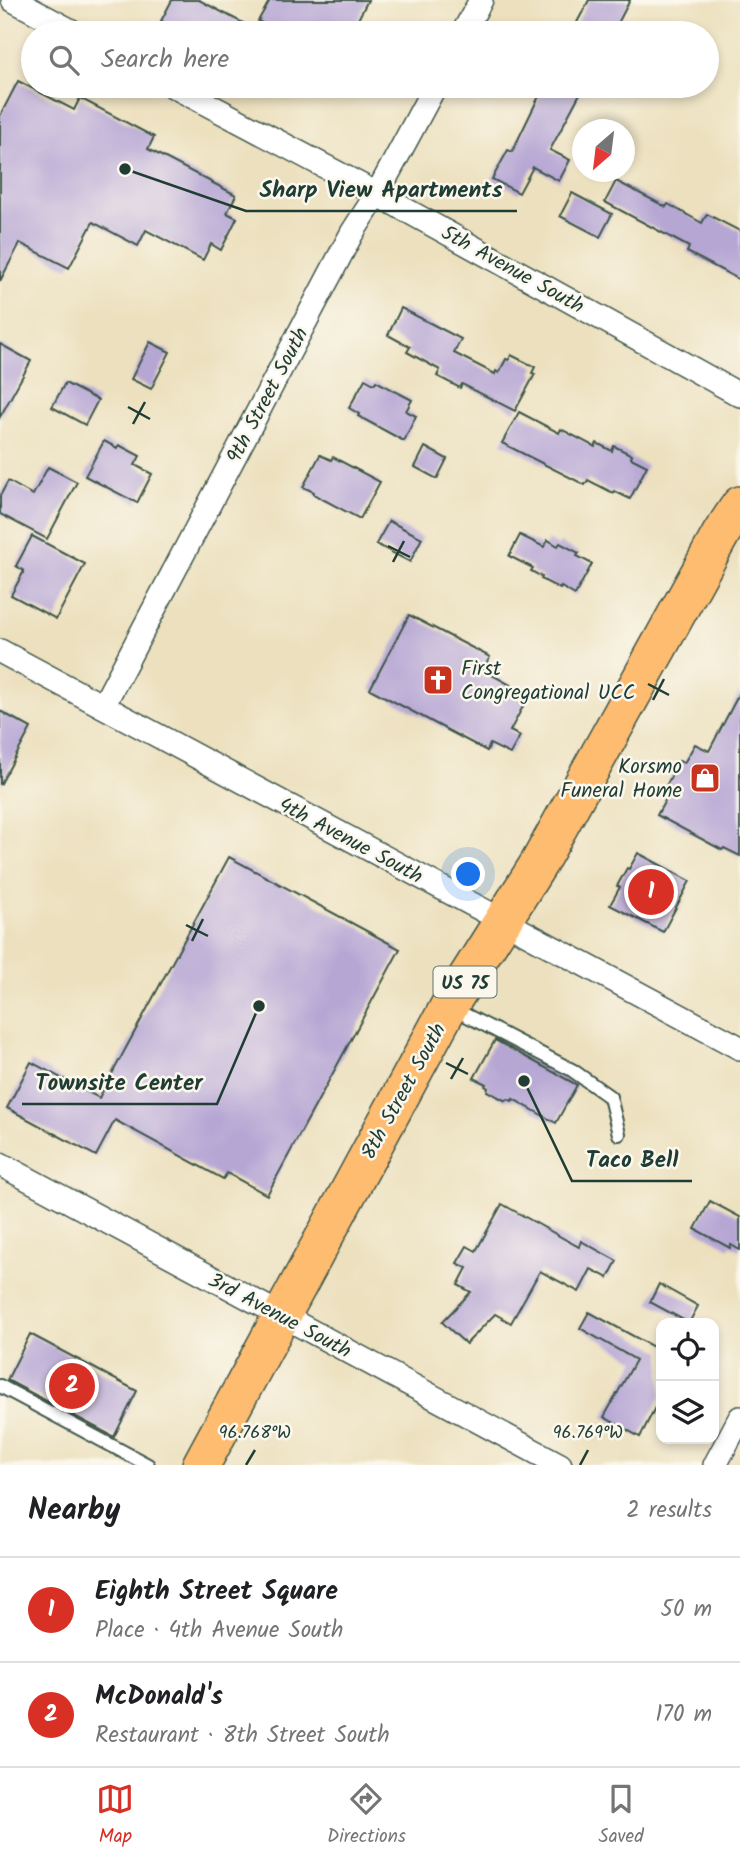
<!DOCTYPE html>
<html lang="en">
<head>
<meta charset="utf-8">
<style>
  body { margin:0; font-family:Kalam,sans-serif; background:#f2f2f2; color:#202124 }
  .controls { position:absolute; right:21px; bottom:21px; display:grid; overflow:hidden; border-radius:14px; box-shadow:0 4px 10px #0003 }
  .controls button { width:63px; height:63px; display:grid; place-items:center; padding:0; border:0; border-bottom:2px solid #e0e0e0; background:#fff; color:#202124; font:35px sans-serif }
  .compass { position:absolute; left:572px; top:119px; width:63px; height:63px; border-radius:50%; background:#fff; box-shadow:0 4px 10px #0003; rotate:208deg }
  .you { position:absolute; left:469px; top:875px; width:24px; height:24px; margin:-18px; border:5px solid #fff; border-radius:50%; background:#1a73e8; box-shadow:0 0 0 10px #1a73e833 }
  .badge { display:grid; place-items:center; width:46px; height:46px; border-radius:50%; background:#d93025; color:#fff; font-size:23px; font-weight:700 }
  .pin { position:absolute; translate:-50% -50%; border:4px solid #fff; box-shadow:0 2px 7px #0006 }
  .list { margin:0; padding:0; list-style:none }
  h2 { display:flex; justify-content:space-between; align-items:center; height:91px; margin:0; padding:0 28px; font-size:30px }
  h2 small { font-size:23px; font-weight:400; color:#757577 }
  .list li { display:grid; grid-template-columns:46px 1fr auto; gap:21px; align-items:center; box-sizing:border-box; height:105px; padding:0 28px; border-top:2px solid #e0e0e0 }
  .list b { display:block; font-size:26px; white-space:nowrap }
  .list p { margin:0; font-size:23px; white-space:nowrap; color:#757577 }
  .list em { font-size:23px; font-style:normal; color:#757577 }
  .icon { flex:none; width:38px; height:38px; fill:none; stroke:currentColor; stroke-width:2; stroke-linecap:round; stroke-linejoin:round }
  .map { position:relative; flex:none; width:740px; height:1465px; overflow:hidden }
  .search { position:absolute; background:#fff; box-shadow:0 4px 10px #0003; left:21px; right:21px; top:21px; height:77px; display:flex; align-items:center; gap:18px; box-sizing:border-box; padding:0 24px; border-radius:38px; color:#757577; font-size:26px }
  .sheet { height:301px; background:#fff }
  nav { display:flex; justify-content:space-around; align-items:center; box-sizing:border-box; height:98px; border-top:2px solid #e0e0e0; background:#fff; font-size:19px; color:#757577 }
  nav a { display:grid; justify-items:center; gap:4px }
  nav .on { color:#d93025 }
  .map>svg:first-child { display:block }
  .building { fill:#b6a6d4 }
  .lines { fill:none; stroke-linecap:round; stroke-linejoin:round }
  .service-casing { stroke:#3e5549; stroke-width:16 }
  .minor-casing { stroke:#3e5549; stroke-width:26 }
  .primary-casing { stroke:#3e5549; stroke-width:40 }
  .service { stroke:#fff; stroke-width:12 }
  .minor { stroke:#fff; stroke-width:23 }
  .primary { stroke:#febc70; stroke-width:37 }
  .ticks { fill:none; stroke:#1f3d34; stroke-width:2.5 }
  .labels { text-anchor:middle; stroke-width:5; stroke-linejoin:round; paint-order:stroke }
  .shield { fill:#fbf7ec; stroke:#61756b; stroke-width:2 }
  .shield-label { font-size:19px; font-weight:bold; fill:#1f3d34 }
  .street-label { font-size:21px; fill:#1f3d34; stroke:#fbf7ec }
  .poi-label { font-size:21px; fill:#1f3d34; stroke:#fbf7ec; text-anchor:start }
  .ticks-label { font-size:18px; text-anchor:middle; fill:#1f3d34; stroke:#fbf7ec; stroke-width:5; stroke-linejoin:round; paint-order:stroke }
  .leader { fill:none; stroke:#1f3d34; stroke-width:2.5 }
  .callout-dot { fill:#1f3d34; stroke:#fbf7ec; stroke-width:2.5 }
  .callout-label { font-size:23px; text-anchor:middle; font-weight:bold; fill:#1f3d34; stroke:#fbf7ec; stroke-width:5; stroke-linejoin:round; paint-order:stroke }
</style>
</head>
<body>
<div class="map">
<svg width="740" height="1465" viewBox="0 0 740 1465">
  <rect width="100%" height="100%" fill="#fbf7ec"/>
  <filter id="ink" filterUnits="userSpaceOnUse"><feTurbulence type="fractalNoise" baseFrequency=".0143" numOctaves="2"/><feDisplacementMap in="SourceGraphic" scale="14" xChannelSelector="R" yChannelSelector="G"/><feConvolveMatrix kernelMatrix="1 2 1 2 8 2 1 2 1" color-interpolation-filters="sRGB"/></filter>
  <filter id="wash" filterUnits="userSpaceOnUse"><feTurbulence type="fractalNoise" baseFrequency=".00686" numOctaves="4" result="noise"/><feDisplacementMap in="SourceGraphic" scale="28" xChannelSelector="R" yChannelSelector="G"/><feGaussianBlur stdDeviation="1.57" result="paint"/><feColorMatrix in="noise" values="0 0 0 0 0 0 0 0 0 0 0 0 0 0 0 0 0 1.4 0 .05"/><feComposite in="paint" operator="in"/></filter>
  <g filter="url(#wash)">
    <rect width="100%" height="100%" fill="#ece0be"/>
    <g id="blocks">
      <g class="building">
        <path d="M172,0H199L262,33H186L161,21Z"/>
        <path d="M270,0H368L351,33H281L258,21Z"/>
        <path d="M589,0H630L613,33H585L574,28Z"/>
        <path d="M18,81L74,110L80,98L154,137L148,149L236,195L227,213L237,218L221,250L211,244L203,260L146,230L138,246L93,222L69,268L20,243L0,281V116Z"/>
        <path d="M544,86H584L550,150L570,160L559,181L533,167L519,193L492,179L508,150L512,152Z"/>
        <path d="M616,181L666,207L668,204L702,223L707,214L740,231V280L687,252L689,247L605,202Z"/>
        <path d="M572,193L612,214L600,237L560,216Z"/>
        <path d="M401,308L461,339L454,353L495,374L496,371L499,373L506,359L509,360L511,355L535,367L532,373L535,374L515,411L462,384L460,388L437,376L440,370L407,352L410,347L388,335Z"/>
        <path d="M150,342L170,352L151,389L131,379Z"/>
        <path d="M0,344L31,361L0,417Z"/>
        <path d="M365,379L374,384L376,381L412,400L406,411L416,416L404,441L358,416L359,414L349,408Z"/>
        <path d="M65,383L98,400L85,425L52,407Z"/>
        <path d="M519,412L559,433L561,429L595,447L597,443L612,451L614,446L632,455L631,458L647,466L630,499L614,491L613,493L588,480L585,485L502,443Z"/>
        <path d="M104,441L117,448L119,445L140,456L135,465L152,474L137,503L85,476Z"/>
        <path d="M425,447L447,459L437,479L415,467Z"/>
        <path d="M320,455L331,460L333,457L380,482L360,519L313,494L314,492L303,487Z"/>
        <path d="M48,467L77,482L47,539L0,514V496L8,481L33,495Z"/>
        <path d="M389,521L422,538L410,562L376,544Z"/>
        <path d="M520,535L544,547L548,540L558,546L560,543L579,553L577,556L592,564L575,595L561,587L560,589L541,579L542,577L531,571L533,568L509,556Z"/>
        <path d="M32,536L85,564L56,619L11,595L24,571L16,566Z"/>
        <path d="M409,615L490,657L483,670L529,695L510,731L520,736L510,754L490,744L487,751L370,689Z"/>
        <path d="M740,692V856L724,848L722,850L657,815L668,795L663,792L679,761L684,763L695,744L709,751Z"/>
        <path d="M0,711L31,728L0,785Z"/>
        <path d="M638,853L690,881L663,932L610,905L620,887L617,886L627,868L629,869Z"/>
        <path d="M229,857L400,949L267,1195L227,1173L223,1179L115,1120L96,1156L7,1108L31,1062L99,1098Z"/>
        <path d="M495,1040L577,1085L556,1123L513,1099L512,1101L508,1099L506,1101L487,1091L488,1088L485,1086L486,1084L474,1078Z"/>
        <path d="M710,1201L740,1217V1250L731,1245L730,1248L695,1229Z"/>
        <path d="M502,1204L579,1247L581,1241L617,1261L608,1278L591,1269L579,1292L540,1271L511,1323L495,1314L466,1344L442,1322L471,1292L458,1285L467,1268L457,1263L467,1246L476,1251Z"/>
        <path d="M659,1284L698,1306L689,1323L650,1302Z"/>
        <path d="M589,1312L661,1351V1396L640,1437L604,1417L636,1360L580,1328Z"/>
        <path d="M30,1334L137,1391L114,1437L7,1380Z"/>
      </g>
    </g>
  </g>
  <g filter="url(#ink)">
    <use href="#blocks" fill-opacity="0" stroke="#3e5549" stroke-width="2"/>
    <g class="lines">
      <g class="service-casing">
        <g id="service">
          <path d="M452,1008L572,1070L610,1097L619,1134"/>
          <path d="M0,1386L148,1465"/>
        </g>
      </g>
      <g class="minor-casing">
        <g id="minor">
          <path d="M13,0L75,33"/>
          <path d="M463,33L481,0"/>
          <path d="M173,86L377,194L740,395"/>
          <path d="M0,651L740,1048"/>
          <path d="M103,706L352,233L377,194L435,86"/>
          <path d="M0,1164L560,1465"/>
          <path d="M715,1465L740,1418"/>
        </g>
      </g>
      <g class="primary-casing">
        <path id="primary" d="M201,1465L449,1006L539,863L722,532L740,505"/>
      </g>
      <use href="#service" class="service"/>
      <use href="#minor" class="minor"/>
      <use href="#primary" class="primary"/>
    </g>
  </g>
  <path class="ticks" d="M128,407L150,419M133,424L145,402M388,546L410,557M393,562L404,541M648,684L669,695M653,700L664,679M186,925L208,936M192,941L203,919M446,1063L468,1074M451,1079L463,1058M246,1465L255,1450M580,1465L588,1450"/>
  <defs>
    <g id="church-square" transform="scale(1.575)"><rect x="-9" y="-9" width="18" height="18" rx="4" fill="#c8321e" stroke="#fbf7ec"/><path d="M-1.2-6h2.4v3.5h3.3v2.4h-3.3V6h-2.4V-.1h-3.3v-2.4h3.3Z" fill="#fff"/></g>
    <g id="shop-square" transform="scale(1.575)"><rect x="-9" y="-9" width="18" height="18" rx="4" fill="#c8321e" stroke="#fbf7ec"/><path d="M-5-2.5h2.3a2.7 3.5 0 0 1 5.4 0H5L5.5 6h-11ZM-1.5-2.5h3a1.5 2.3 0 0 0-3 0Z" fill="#fff"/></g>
  </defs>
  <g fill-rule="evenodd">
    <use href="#church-square" x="438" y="680"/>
    <use href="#shop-square" x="705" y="778"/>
  </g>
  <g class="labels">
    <rect class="shield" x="433.5" y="966.5" width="63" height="31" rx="5"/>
    <g class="shield-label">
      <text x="465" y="989">US 75</text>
    </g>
    <g class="street-label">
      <text transform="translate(513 269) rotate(29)" y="7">5th Avenue South</text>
      <text transform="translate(267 395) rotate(-62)" y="7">9th Street South</text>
      <text transform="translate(351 840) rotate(28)" y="7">4th Avenue South</text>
      <text transform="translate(403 1091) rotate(-61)" y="7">8th Street South</text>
      <text transform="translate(280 1315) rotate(28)" y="7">3rd Avenue South</text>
    </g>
    <g class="poi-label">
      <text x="461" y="675">First<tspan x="461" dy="24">Congregational UCC</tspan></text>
      <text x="682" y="773" text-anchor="end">Korsmo<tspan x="682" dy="24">Funeral Home</tspan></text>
    </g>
  </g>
  <g class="ticks-label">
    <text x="255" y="1438">96.768°W</text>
    <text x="588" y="1438">96.769°W</text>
  </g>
  <path class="leader" d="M125 169L246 211H517M259 1006L217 1104H22M524 1081L572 1181H692"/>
  <g class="callout-dot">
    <circle cx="125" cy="169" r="7"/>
    <circle cx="259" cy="1006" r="7"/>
    <circle cx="524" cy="1081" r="7"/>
  </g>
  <g class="callout-label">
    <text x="381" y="197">Sharp View Apartments</text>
    <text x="119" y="1090">Townsite Center</text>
    <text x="632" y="1167">Taco Bell</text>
  </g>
</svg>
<div class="controls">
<button><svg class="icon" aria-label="locate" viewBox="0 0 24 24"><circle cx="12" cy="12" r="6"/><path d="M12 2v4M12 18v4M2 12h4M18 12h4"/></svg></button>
<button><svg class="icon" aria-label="layers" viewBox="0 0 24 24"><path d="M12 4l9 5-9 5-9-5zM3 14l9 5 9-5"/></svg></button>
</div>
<svg class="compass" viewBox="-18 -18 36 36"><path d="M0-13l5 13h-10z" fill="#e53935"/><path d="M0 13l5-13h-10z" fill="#757577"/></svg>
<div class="you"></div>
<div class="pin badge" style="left:651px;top:892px">1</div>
<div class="pin badge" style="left:72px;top:1386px">2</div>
<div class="search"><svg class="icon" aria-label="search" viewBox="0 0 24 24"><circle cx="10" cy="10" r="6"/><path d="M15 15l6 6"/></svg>Search here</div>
</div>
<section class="sheet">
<h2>Nearby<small>2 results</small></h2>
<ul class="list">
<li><span class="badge">1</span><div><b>Eighth Street Square</b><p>Place · 4th Avenue South</p></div><em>50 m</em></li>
<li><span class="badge">2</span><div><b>McDonald's</b><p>Restaurant · 8th Street South</p></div><em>170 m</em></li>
</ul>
</section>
<nav>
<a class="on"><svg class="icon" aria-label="map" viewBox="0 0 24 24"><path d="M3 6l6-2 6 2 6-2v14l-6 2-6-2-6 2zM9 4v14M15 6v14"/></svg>Map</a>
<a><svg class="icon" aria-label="directions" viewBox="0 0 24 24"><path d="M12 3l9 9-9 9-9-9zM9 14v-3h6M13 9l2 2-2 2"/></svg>Directions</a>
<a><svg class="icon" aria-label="saved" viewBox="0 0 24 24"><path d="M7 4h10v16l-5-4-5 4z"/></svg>Saved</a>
</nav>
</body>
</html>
